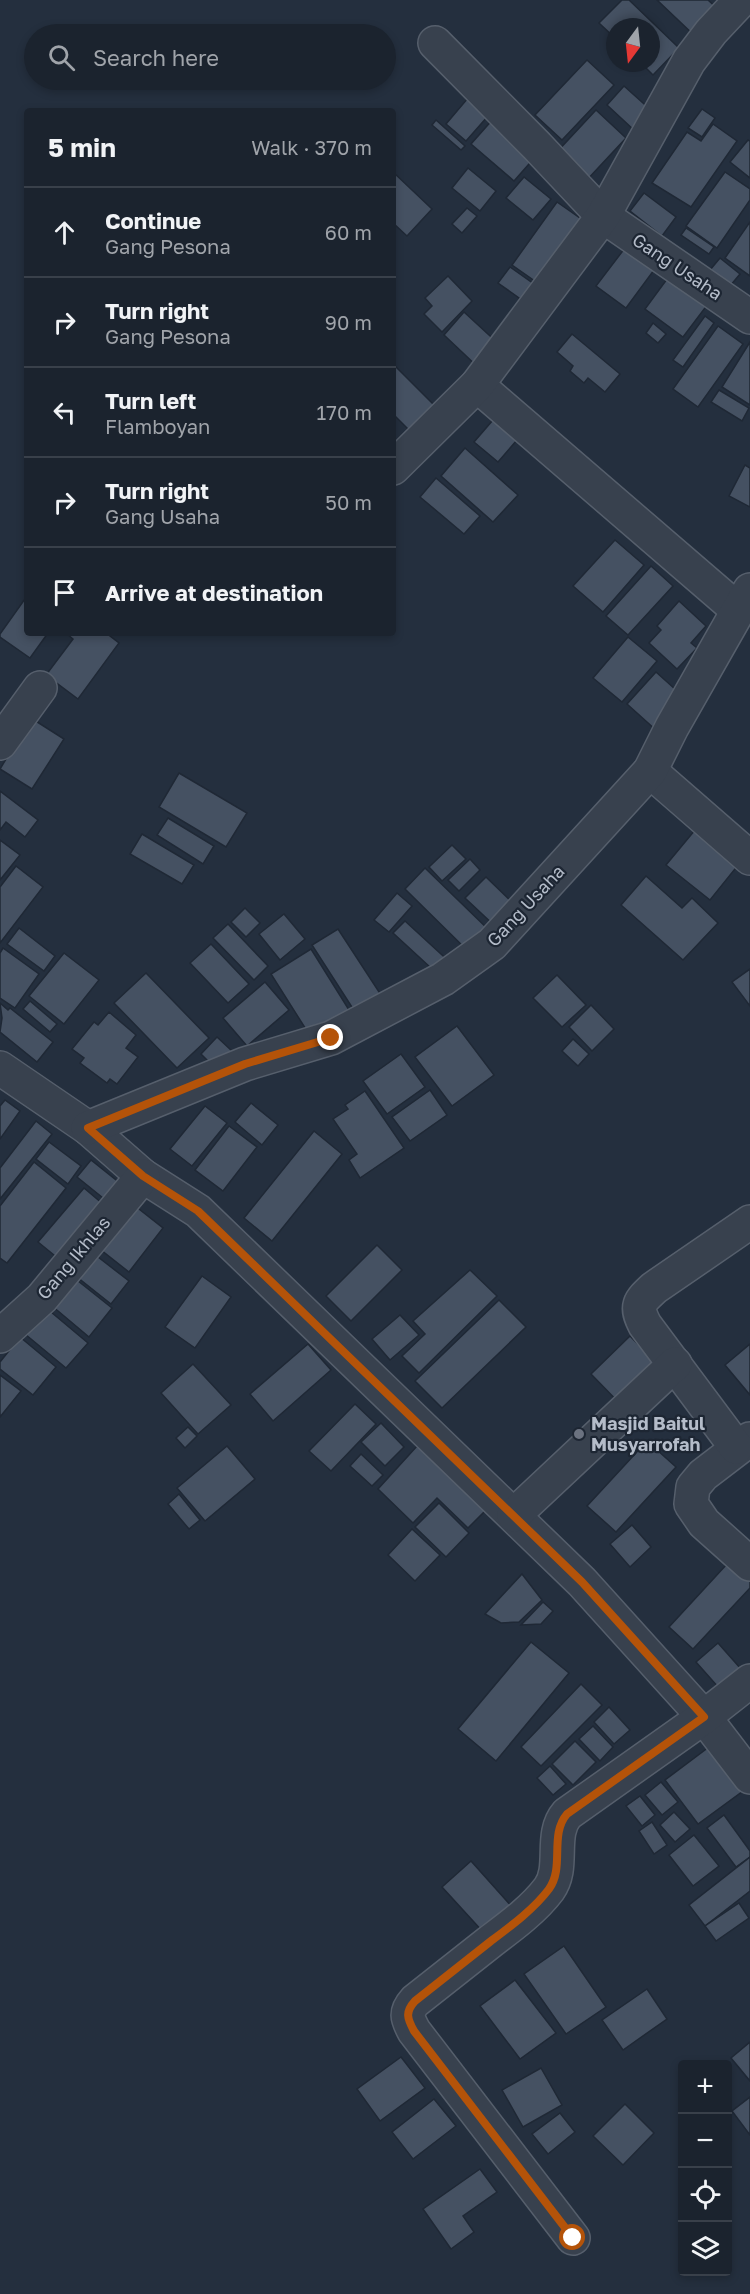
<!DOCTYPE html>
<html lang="en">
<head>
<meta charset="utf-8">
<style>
  body { margin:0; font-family:"Golos Text",sans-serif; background:#242b36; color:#f1f3f6 }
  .controls { position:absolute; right:18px; bottom:18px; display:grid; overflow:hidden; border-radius:6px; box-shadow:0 3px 9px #0003 }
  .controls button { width:54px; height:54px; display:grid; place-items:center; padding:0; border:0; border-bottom:2px solid #39404a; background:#1b232e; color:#f1f3f6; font:30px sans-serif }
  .compass { position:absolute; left:606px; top:18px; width:54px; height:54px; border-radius:50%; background:#1b232e; box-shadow:0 3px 9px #0003; rotate:195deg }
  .stop { position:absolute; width:18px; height:18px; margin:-14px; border:4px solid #b45309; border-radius:50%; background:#fff }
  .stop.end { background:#b45309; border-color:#fff; box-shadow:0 2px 6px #0008 }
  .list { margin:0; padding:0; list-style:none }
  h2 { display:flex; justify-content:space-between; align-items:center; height:78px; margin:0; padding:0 24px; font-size:26px }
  h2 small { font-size:20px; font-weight:400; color:#a0a4aa }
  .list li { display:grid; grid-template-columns:39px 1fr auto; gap:18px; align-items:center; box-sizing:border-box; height:90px; padding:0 24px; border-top:2px solid #39404a }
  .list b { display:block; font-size:22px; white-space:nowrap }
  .list p { margin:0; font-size:20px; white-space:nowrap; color:#a0a4aa }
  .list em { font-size:20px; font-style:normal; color:#a0a4aa }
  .icon { flex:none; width:33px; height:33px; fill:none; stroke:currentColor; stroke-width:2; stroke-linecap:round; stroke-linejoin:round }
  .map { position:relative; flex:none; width:750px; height:2294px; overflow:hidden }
  .search { position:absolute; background:#1b232e; box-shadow:0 3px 9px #0003; left:24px; top:24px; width:372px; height:66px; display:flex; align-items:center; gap:15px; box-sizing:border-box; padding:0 21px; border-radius:33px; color:#a0a4aa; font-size:22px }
  .panel { position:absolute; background:#1b232e; box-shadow:0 3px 9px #0003; left:24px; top:108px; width:372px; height:528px; border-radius:6px }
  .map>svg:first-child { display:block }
  .building { fill:#455162; stroke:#1f2835; stroke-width:1.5 }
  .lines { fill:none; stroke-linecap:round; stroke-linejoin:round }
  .minor-casing { stroke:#565f6c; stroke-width:36 }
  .minor { stroke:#38414e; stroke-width:33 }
  .route { stroke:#b45309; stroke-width:8 }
  .worship-dot { fill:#6b7280; stroke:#1d2633; stroke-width:2 }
  .labels { text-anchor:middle; stroke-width:4.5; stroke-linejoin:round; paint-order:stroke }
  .street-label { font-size:18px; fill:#b4bcc9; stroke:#1d2633 }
  .poi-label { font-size:18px; font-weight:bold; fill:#b4bcc9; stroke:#1d2633; text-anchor:start }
</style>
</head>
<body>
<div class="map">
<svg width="750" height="2294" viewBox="0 0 750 2294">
  <rect width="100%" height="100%" fill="#242f3e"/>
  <g class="building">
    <path d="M622,0H629L679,48L653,75L641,63H651V27H615V38L599,23Z"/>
    <path d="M657,0H708L721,12L697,38Z"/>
    <path d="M587,60L614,85L562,140L535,115Z"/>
    <path d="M624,86L653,112L635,131L607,105Z"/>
    <path d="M468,98L488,116L466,141L446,124Z"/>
    <path d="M702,109L715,118L702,137L688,128Z"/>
    <path d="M596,110L626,138L585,182L555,154Z"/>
    <path d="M494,118L536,156L514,181L471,144Z"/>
    <path d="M436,120L465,146L461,150L432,125Z"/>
    <path d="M713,124L737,141L691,207L652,183L687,132L701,141Z"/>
    <path d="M748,140L750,141V178L730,162Z"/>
    <path d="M468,168L496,191L480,211L452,188Z"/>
    <path d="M393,172L432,209L407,236L393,223Z"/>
    <path d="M725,172L750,189V200L717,248L686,226Z"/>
    <path d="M524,177L551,199L533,220L506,198Z"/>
    <path d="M644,193L676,217L662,236L630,211Z"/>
    <path d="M557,202L587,223L542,286L512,265Z"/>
    <path d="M467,208L477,216L462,233L452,224Z"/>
    <path d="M750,222V276L725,258Z"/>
    <path d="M686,228L714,247L709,254L681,235Z"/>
    <path d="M628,244L657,266L626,308L596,286Z"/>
    <path d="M720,258L740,274L730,286L710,270Z"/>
    <path d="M510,267L541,289L529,305L498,283Z"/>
    <path d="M670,275L708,304L683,337L645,309Z"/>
    <path d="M448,276L472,301L442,332L424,314L432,306L425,298Z"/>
    <path d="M464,312L502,347L481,370L444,335Z"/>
    <path d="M705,316L714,323L683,367L673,360Z"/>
    <path d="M653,323L666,334L658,343L646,333Z"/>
    <path d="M718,326L743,344L698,407L673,389Z"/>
    <path d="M572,334L620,374L605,392L588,378L584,383L570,371L573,366L557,352Z"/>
    <path d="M750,342V405L722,387Z"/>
    <path d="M393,364L444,415L419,440L393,414Z"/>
    <path d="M719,390L749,408L742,421L711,402Z"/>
    <path d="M499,413L523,433L498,462L474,442Z"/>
    <path d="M465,448L518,495L493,522L441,476Z"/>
    <path d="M745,465L750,468V507L729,496Z"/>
    <path d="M436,478L480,516L464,534L420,497Z"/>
    <path d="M615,540L644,565L603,612L573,586Z"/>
    <path d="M651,566L673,586L628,635L606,616Z"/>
    <path d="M27,596V633H48L30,658L0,637V634Z"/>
    <path d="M679,601L706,626L691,643L697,648L677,669L649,643L661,630L657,626Z"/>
    <path d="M66,633H106L119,643L78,699L46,675L73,639Z"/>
    <path d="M628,637L657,661L622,702L593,678Z"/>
    <path d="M656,672L686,699L657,731L627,704Z"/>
    <path d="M31,718L64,739L32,789L0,769Z"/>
    <path d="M179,773L247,813L226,847L159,807Z"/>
    <path d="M0,791L38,820L25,837L6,822L0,830Z"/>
    <path d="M168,818L214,846L203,864L157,835Z"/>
    <path d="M695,830L739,864L710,900L666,865Z"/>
    <path d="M142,834L194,865L182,884L130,854Z"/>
    <path d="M0,840L20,855L0,880Z"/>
    <path d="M452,845L466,859L442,881L429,867Z"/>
    <path d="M470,859L480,870L459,891L448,880Z"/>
    <path d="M16,866L43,887L0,943V887Z"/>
    <path d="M425,868L494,935L474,957L405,889Z"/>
    <path d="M646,876L682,908L692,898L718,923L683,960L621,905Z"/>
    <path d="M486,877L517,907L497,928L465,898Z"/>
    <path d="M397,893L412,906L389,932L374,920Z"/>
    <path d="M245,908L260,923L246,937L231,922Z"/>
    <path d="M284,914L305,939L280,960L259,934Z"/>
    <path d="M405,921L454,966L443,979L393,933Z"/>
    <path d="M228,924L268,966L254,980L213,938Z"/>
    <path d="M19,928L55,956L44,971L7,944Z"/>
    <path d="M338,929L383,998L357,1015L312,945Z"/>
    <path d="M211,944L249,984L228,1003L190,963Z"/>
    <path d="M3,948L39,974L15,1008L0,998V953Z"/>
    <path d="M311,949L354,1018L314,1042L271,974Z"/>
    <path d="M64,953L99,980L64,1024L29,996Z"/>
    <path d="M750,969V1006L732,982Z"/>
    <path d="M146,973L209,1038L177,1068L114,1003Z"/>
    <path d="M557,975L586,1005L562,1027L533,998Z"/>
    <path d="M265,982L289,1010L247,1046L223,1018Z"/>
    <path d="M30,1001L57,1024L50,1032L23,1009Z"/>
    <path d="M0,1003L8,1010L10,1008L53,1042L37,1062L0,1032L2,1018Z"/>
    <path d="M591,1005L614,1029L592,1051L569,1027Z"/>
    <path d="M109,1012L136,1035L126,1048L138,1057L117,1084L110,1079L107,1083L80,1063L84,1058L72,1049L94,1022L98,1025Z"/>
    <path d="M457,1026L494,1075L452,1106L415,1057Z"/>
    <path d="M217,1037L233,1052L216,1069L201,1054Z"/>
    <path d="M573,1039L589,1054L578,1066L562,1051Z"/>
    <path d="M401,1054L425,1087L387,1114L363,1081Z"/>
    <path d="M430,1090L447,1115L410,1141L392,1117Z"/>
    <path d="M365,1091L404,1148L360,1178L349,1160L357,1154L333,1119L348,1109L345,1105Z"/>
    <path d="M5,1100L20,1111L0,1139V1106Z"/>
    <path d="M251,1103L278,1125L262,1145L235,1122Z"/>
    <path d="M205,1106L227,1123L192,1166L170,1149Z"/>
    <path d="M36,1121L52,1134L0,1199V1168Z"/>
    <path d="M229,1126L257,1147L223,1191L195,1170Z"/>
    <path d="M314,1131L342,1154L272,1241L244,1218Z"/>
    <path d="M49,1142L81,1166L68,1184L36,1159Z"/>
    <path d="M91,1160L126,1188L113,1206L77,1177Z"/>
    <path d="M34,1162L66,1188L7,1263L0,1258V1206Z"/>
    <path d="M84,1188L110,1210L65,1264L38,1242Z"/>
    <path d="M130,1202L163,1228L129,1272L96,1246Z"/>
    <path d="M377,1245L402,1270L351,1321L326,1296Z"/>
    <path d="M89,1250L129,1281L111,1304L72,1273Z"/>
    <path d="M470,1270L497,1296L419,1373L402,1356L425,1334L413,1321Z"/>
    <path d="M68,1273L112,1308L89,1337L45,1300Z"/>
    <path d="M202,1276L231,1297L195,1348L165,1327Z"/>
    <path d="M499,1300L526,1327L442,1408L415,1381Z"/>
    <path d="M45,1307L88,1343L66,1368L25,1334Z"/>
    <path d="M400,1315L419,1335L390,1360L372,1339Z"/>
    <path d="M630,1336L667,1374L628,1412L591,1374Z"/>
    <path d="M20,1337L56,1367L33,1395L0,1369V1362Z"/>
    <path d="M308,1344L331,1370L273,1421L250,1394Z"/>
    <path d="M750,1344V1395L725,1365Z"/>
    <path d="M193,1364L231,1405L198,1434L161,1393Z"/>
    <path d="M0,1375L21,1391L0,1417Z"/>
    <path d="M355,1404L376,1424L331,1471L309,1451Z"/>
    <path d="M381,1423L404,1447L385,1466L361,1442Z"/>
    <path d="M188,1427L197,1436L185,1448L176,1438Z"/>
    <path d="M647,1441L676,1467L616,1532L587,1506Z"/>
    <path d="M418,1445L486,1510L468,1528L437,1498L413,1523L378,1489Z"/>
    <path d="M227,1446L255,1479L205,1521L177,1488Z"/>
    <path d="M361,1454L383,1475L372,1486L350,1466Z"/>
    <path d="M179,1494L200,1520L189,1529L168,1504Z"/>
    <path d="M439,1503L469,1533L446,1557L415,1527Z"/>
    <path d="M632,1525L651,1547L630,1567L610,1544Z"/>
    <path d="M412,1529L440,1555L415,1581L388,1555Z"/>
    <path d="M739,1551L750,1561V1588L693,1649L669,1627Z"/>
    <path d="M522,1574L542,1600L519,1622L501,1623L485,1614Z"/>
    <path d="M543,1602L553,1611L541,1624L521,1625Z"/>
    <path d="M531,1642L569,1673L496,1761L458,1729Z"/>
    <path d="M718,1643L741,1669L719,1688L696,1662Z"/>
    <path d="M581,1684L602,1705L541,1766L521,1747Z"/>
    <path d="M609,1707L630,1730L614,1744L594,1722Z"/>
    <path d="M593,1726L613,1747L600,1761L579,1739Z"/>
    <path d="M575,1741L596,1762L573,1785L552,1764Z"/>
    <path d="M709,1747L743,1791L698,1824L665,1780Z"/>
    <path d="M550,1766L566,1784L553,1795L537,1778Z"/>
    <path d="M661,1782L678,1802L662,1815L645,1795Z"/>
    <path d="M640,1796L655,1815L642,1826L626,1806Z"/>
    <path d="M674,1812L690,1829L675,1842L660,1825Z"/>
    <path d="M724,1815L750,1851V1857L736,1867L707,1828Z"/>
    <path d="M652,1822L667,1845L654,1854L639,1831Z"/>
    <path d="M694,1835L719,1866L693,1886L669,1855Z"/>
    <path d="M750,1857V1891L705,1926L689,1905Z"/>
    <path d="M471,1861L513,1908L484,1933L442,1887Z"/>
    <path d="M739,1903L749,1918L716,1941L705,1926Z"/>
    <path d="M564,1946L606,2007L566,2034L524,1974Z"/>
    <path d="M515,1980L556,2033L520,2059L480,2006Z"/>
    <path d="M647,1989L667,2019L623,2050L602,2020Z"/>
    <path d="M750,2042V2081L731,2058Z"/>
    <path d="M401,2057L425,2088L380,2121L357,2089Z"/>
    <path d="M541,2068L562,2105L523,2127L502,2090Z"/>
    <path d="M750,2097V2135L732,2111Z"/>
    <path d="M434,2099L456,2126L413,2159L392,2132Z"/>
    <path d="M625,2104L654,2133L623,2165L593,2136Z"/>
    <path d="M560,2113L575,2132L548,2154L532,2134Z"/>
    <path d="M480,2169L497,2192L463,2216L474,2232L451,2249L423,2209Z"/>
  </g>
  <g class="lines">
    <g class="minor-casing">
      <g id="minor">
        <path d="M435,43L537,146L603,216L750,317"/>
        <path d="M477,385L738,610"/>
        <path d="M393,468L477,385L603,216L689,61L711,32L741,0"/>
        <path d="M0,743L40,688"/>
        <path d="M650,771L750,858"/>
        <path d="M0,1068L88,1128L143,1176L198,1211L582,1582L704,1717L750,1777"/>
        <path d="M88,1128L245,1064L331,1038L443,979L492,944L650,771L672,727L750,590"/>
        <path d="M0,1336L42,1298L143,1176"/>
        <path d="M750,1439L703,1475L693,1487L691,1504L704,1523L750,1564"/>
        <path d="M736,1447L645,1325C635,1306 639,1302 654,1288L750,1222"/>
        <path d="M514,1515L675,1364"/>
        <path d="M573,2238L414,2031C407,2018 405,2012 415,2001C440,1981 466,1961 491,1941C511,1926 534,1909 549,1889C565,1867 549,1835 567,1814L704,1717L750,1681"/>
      </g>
    </g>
    <use href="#minor" class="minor"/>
  </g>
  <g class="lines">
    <path class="route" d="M331,1038L245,1064L88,1128L143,1176L198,1211L582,1582L704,1717L567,1814C549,1835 565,1867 549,1889C534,1909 511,1926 491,1941C466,1961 440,1981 415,2001C405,2012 407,2018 414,2031L573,2238"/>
  </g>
  <circle class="worship-dot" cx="579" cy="1434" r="6"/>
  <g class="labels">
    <g class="street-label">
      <text transform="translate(677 267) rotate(34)" y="6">Gang Usaha</text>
      <text transform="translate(526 906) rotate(-47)" y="6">Gang Usaha</text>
      <text transform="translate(74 1258) rotate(-50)" y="6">Gang Ikhlas</text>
    </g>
    <g class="poi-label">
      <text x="591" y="1430">Masjid Baitul<tspan x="591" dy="21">Musyarrofah</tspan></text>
    </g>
  </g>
</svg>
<div class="controls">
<button>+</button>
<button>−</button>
<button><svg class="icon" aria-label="locate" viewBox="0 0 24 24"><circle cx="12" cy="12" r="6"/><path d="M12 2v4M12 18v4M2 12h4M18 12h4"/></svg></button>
<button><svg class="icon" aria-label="layers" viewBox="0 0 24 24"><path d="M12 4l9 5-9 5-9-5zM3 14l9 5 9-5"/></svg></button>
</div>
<svg class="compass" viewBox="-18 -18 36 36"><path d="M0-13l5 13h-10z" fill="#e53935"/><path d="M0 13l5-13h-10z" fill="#a0a4aa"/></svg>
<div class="stop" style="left:573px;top:2238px"></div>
<div class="stop end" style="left:331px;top:1038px"></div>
<div class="search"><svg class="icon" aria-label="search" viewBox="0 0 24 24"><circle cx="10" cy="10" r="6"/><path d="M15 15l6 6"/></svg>Search here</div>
<section class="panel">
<h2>5 min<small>Walk · 370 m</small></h2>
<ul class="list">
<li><svg class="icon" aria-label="ahead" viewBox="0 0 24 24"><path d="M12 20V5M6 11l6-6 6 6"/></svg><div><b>Continue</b><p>Gang Pesona</p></div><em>60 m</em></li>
<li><svg class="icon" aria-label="right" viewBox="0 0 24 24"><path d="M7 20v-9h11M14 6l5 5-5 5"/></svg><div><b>Turn right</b><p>Gang Pesona</p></div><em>90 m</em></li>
<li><svg class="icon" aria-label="left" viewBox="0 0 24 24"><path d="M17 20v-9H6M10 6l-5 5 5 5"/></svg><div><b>Turn left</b><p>Flamboyan</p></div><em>170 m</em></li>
<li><svg class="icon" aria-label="right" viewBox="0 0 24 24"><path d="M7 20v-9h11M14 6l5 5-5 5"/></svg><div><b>Turn right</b><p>Gang Usaha</p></div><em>50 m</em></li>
<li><svg class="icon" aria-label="arrive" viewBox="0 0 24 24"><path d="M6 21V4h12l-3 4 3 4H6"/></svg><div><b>Arrive at destination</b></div></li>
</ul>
</section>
</div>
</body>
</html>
